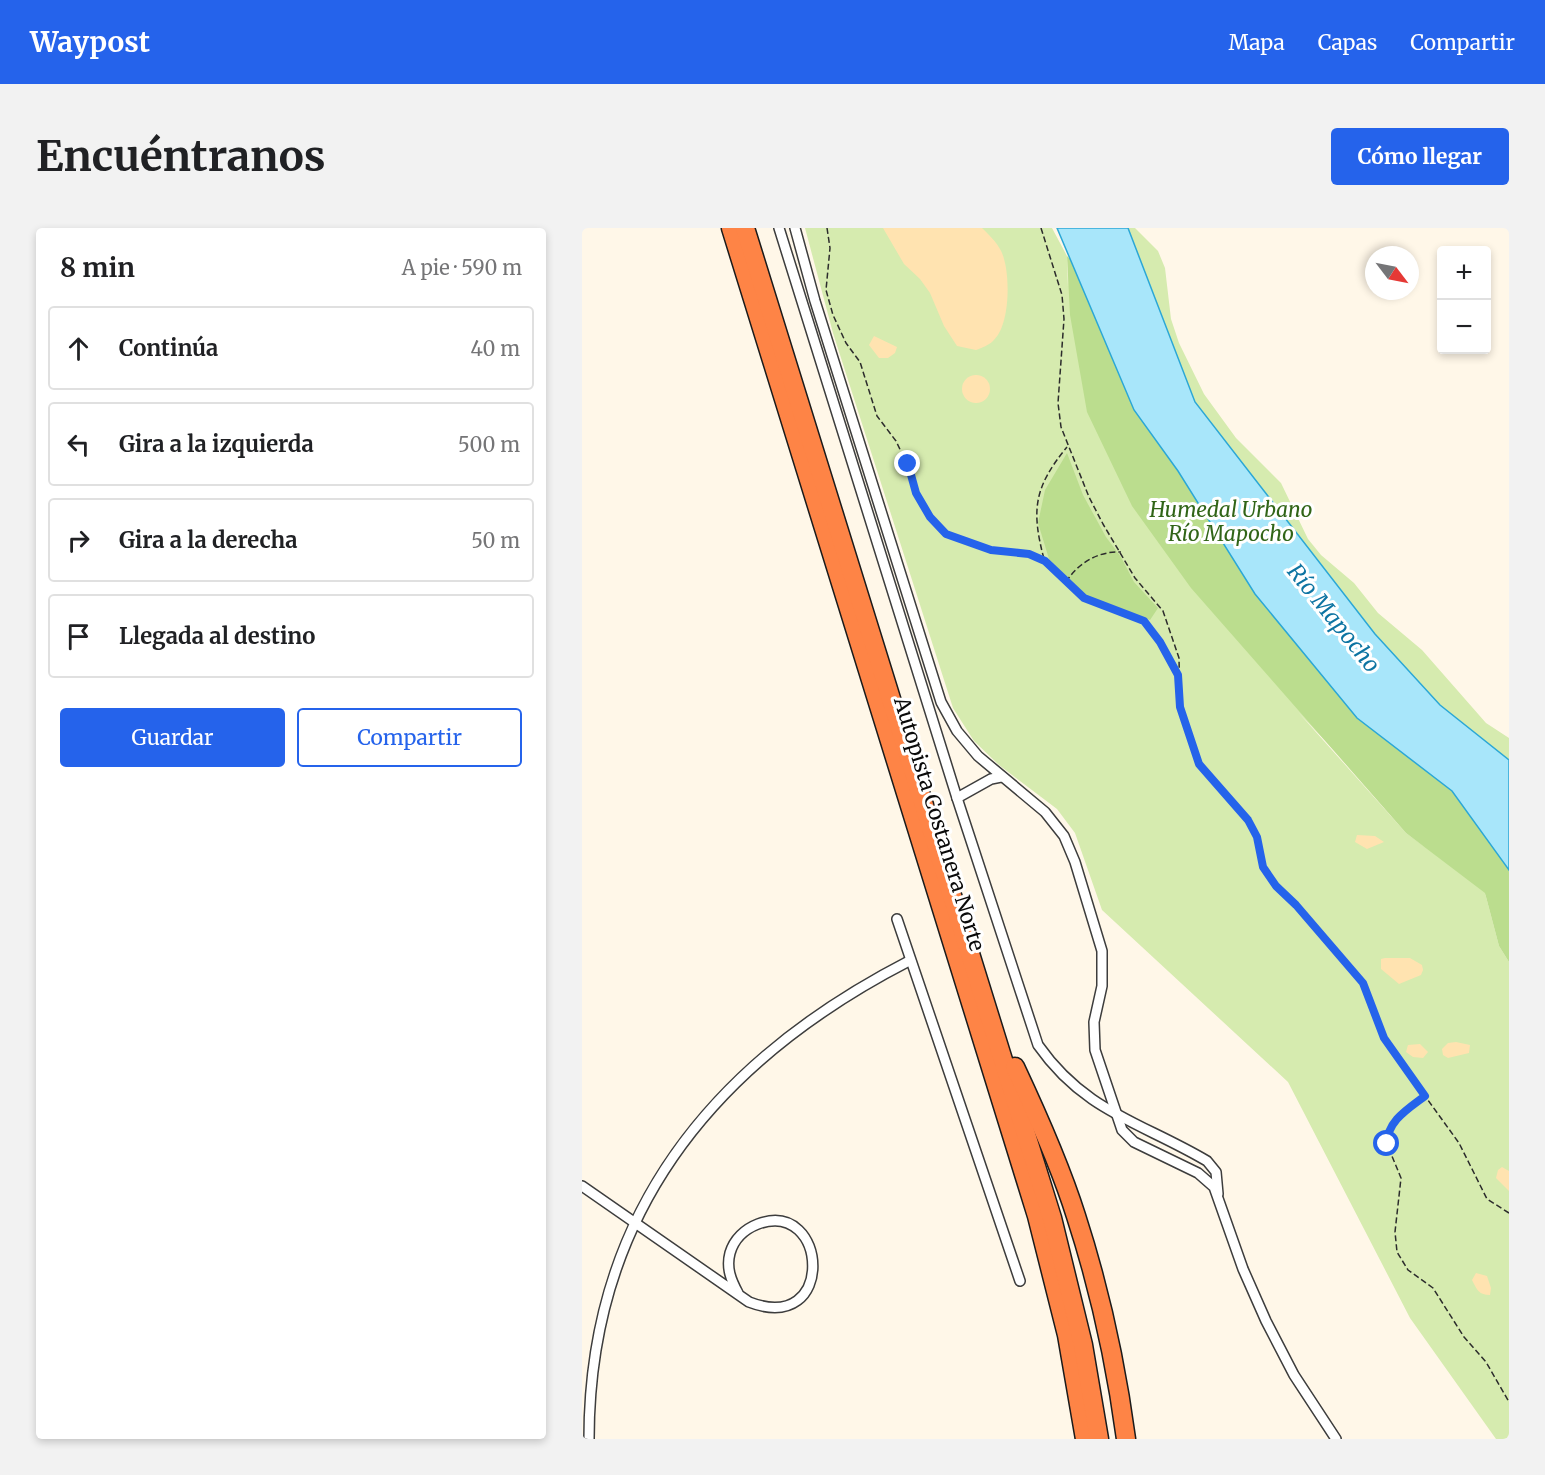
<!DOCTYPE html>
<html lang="es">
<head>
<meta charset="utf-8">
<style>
  body { margin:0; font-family:Merriweather,serif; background:#f2f2f2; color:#202124 }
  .controls { position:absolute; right:18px; top:18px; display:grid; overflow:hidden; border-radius:6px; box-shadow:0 3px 9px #0003 }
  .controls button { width:54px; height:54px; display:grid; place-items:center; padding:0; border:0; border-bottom:2px solid #e0e0e0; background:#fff; color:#202124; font:30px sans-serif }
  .compass { position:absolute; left:783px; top:18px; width:54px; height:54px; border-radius:50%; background:#fff; box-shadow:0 3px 9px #0003; rotate:122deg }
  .stop { position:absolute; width:18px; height:18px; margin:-14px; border:4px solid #2563eb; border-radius:50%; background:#fff }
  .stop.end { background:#2563eb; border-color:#fff; box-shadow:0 2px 6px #0008 }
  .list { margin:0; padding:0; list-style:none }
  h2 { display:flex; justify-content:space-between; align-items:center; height:78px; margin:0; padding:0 24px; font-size:26px }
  h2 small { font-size:20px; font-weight:400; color:#757577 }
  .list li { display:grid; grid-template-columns:39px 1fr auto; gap:18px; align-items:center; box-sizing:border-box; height:84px; margin:0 12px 12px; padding:0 12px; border:2px solid #e0e0e0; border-radius:6px }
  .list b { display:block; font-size:22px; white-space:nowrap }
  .list em { font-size:20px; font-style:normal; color:#757577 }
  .actions { display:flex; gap:12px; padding:18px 24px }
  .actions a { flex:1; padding:14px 0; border:2px solid #2563eb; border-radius:6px; text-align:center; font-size:21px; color:#2563eb }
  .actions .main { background:#2563eb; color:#fff }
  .icon { flex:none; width:33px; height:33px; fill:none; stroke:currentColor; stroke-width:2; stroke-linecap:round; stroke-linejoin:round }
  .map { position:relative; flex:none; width:927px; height:1211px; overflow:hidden; border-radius:6px }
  header { display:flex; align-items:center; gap:36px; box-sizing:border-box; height:84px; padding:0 30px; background:#2563eb; color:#fff }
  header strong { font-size:28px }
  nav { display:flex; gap:33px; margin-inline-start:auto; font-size:21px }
  .intro { display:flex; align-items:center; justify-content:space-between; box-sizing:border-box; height:144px; padding:0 36px }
  h1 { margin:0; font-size:42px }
  .button { padding:15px 27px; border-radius:6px; background:#2563eb; color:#fff; font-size:21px; font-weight:700 }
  main { display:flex; gap:36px; padding:0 36px }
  aside { flex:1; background:#fff; border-radius:6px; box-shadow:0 3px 9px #0003 }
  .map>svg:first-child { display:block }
  .green { fill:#d6ebaf; fill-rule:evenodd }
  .forest { fill:#bbdd8e }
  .sand { fill:#ffe3b0 }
  .water { fill:#a8e6fa; stroke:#2ba7d6; stroke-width:1.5 }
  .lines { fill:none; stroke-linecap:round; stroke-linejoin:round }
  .street-casing { stroke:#3d3d3d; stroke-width:12 }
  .highway-casing { stroke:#1b1b1b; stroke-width:21 }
  .path { stroke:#2c2c2c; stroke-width:1.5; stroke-dasharray:6 3; stroke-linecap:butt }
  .street { stroke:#fff; stroke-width:9 }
  .highway { stroke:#fe8446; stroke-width:18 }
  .route { stroke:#2563eb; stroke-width:8 }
  .labels { text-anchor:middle; stroke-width:6; stroke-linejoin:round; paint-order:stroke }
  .park-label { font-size:21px; font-style:italic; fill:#316518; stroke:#fff }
  .street-label { font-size:21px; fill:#0a0a0a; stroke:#fff }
  .water-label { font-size:22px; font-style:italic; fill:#0d74a2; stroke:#fff }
</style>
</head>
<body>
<header>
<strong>Waypost</strong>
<nav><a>Mapa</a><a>Capas</a><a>Compartir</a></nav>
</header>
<div class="intro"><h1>Encuéntranos</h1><a class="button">Cómo llegar</a></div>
<main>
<aside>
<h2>8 min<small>A pie · 590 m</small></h2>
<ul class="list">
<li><svg class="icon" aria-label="ahead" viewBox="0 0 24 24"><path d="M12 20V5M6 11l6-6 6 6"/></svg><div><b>Continúa</b></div><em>40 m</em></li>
<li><svg class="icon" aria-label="left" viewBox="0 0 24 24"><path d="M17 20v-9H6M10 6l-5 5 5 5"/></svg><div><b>Gira a la izquierda</b></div><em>500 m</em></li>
<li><svg class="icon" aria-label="right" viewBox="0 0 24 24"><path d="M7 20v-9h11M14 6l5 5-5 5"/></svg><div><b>Gira a la derecha</b></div><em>50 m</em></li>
<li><svg class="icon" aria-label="arrive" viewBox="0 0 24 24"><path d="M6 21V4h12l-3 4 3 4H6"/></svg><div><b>Llegada al destino</b></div></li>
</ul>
<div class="actions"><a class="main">Guardar</a><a>Compartir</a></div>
</aside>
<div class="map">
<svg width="927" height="1211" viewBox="0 0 927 1211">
  <rect width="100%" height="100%" fill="#fff7e8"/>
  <path class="green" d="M223,0H470L485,28L486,59L488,19L482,0H553L576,23L583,40L589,91L597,115L622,166L654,210L699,255L726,311L739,327L772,355L796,385L840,422L904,495L927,510V721L903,665L917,718L927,734V1211H914L828,1090L706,854L520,682L493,605L475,581L417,537L392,513L371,480L251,105ZM716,484L843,619L824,605Z"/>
  <g class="forest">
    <path d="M485,28L489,32L552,182L596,243L673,366L775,490L870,563L927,642V734L917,718L903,665L824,605L609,360L550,278L505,184L488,87Z"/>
    <path d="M485,225L501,267L524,309L539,329L552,354L576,380L568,392L502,367L467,331L456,295L463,262Z"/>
  </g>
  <g class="sand">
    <path d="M301,0H400C409,9 419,18 422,31C428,51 428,98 411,113C407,117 400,120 394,122L375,118L362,98L348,65L338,51L322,36Z"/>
    <path d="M292,108L315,119L313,125L306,130H297L287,117Z"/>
    <circle cx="394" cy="161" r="14"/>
    <path d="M775,607L793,608L802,614L785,621L773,614Z"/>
    <path d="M803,730H828L840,737L841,742L839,747L817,756L799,741V731Z"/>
    <path d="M874,814L888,817L887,825L866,830L861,827L860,821L866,815Z"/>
    <path d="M838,816L846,824L841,830L831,829L824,824L826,817Z"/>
    <path d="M920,939L927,943V963L914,950L916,942Z"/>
    <path d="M894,1045L905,1048L909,1060L908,1067C897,1067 895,1062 890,1052Z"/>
  </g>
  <path class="water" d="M475,0H546L613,174L793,406L858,477L927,532V642L870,563L775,490L673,366L596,243L552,182Z"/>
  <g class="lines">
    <g class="street-casing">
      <g id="street">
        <path d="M197,0L375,570L456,817C503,884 559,894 625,933L634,944L636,966"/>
        <path d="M213,0L233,73L359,474L375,503L396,528L463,584L482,608L493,634L520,723V758L512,794L513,822L540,902L552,914L616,945L632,959L661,1041L684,1093L712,1147L754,1211"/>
        <path d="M375,570L409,551L419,549"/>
        <path d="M315,691L438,1053"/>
        <path d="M0,958L167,1074C255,1108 246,970 176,996C163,1001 152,1011 148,1025C144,1040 149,1052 156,1065"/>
        <path d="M7,1211C7,985 133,833 327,733"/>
      </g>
    </g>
    <g class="highway-casing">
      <g id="highway">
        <path d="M149,0L455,988L485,1107L503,1211"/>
        <path d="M163,0L470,990L501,1117L517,1211"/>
        <path d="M433,839C456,888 478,937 494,988C517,1059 534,1136 544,1211"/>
      </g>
    </g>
    <g class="path">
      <path d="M245,0L248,20L244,62L251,87L264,115L278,134L295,188L314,213L325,236L334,265L348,289L364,306L386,314L409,322L447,326L463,333L502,370L562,393L578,414L596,446"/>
      <path d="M459,0L480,67L482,91L476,175L479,199L507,269L521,296L553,350L581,383L597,430L598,479L617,536L666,592L675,609L681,639L694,658L714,677L781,755L802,810L843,868"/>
      <path d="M462,331C449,282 452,259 485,219"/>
      <path d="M484,354C496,335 516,323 539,324"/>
      <path d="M927,985L905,971L877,915L843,868L817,889L805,903V916L819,950L813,1004L815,1024L826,1042L851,1060L882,1109L904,1134L927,1174"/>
    </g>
    <use href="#street" class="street"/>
    <use href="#highway" class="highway"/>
  </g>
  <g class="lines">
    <path class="route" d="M326,236L334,265L348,289L364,306L409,322L447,326L463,333L502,370L562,393L578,414L596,447L598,479L617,536L666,592L675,609L681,639L694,658L714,677L781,755L802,810L843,868C826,881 805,893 805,916"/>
  </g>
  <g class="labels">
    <g class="park-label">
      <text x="649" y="289">Humedal Urbano<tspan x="649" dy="24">Río Mapocho</tspan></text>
    </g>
    <g class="street-label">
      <text transform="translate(357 596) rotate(73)" y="7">Autopista Costanera Norte</text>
    </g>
    <g class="water-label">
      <text transform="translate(752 390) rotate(51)" y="8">Río Mapocho</text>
    </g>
  </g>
</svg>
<div class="controls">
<button>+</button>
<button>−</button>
</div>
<svg class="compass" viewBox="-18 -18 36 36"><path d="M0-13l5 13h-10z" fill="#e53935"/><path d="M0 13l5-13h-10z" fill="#757577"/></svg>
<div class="stop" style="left:805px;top:916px"></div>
<div class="stop end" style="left:326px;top:236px"></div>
</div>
</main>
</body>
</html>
